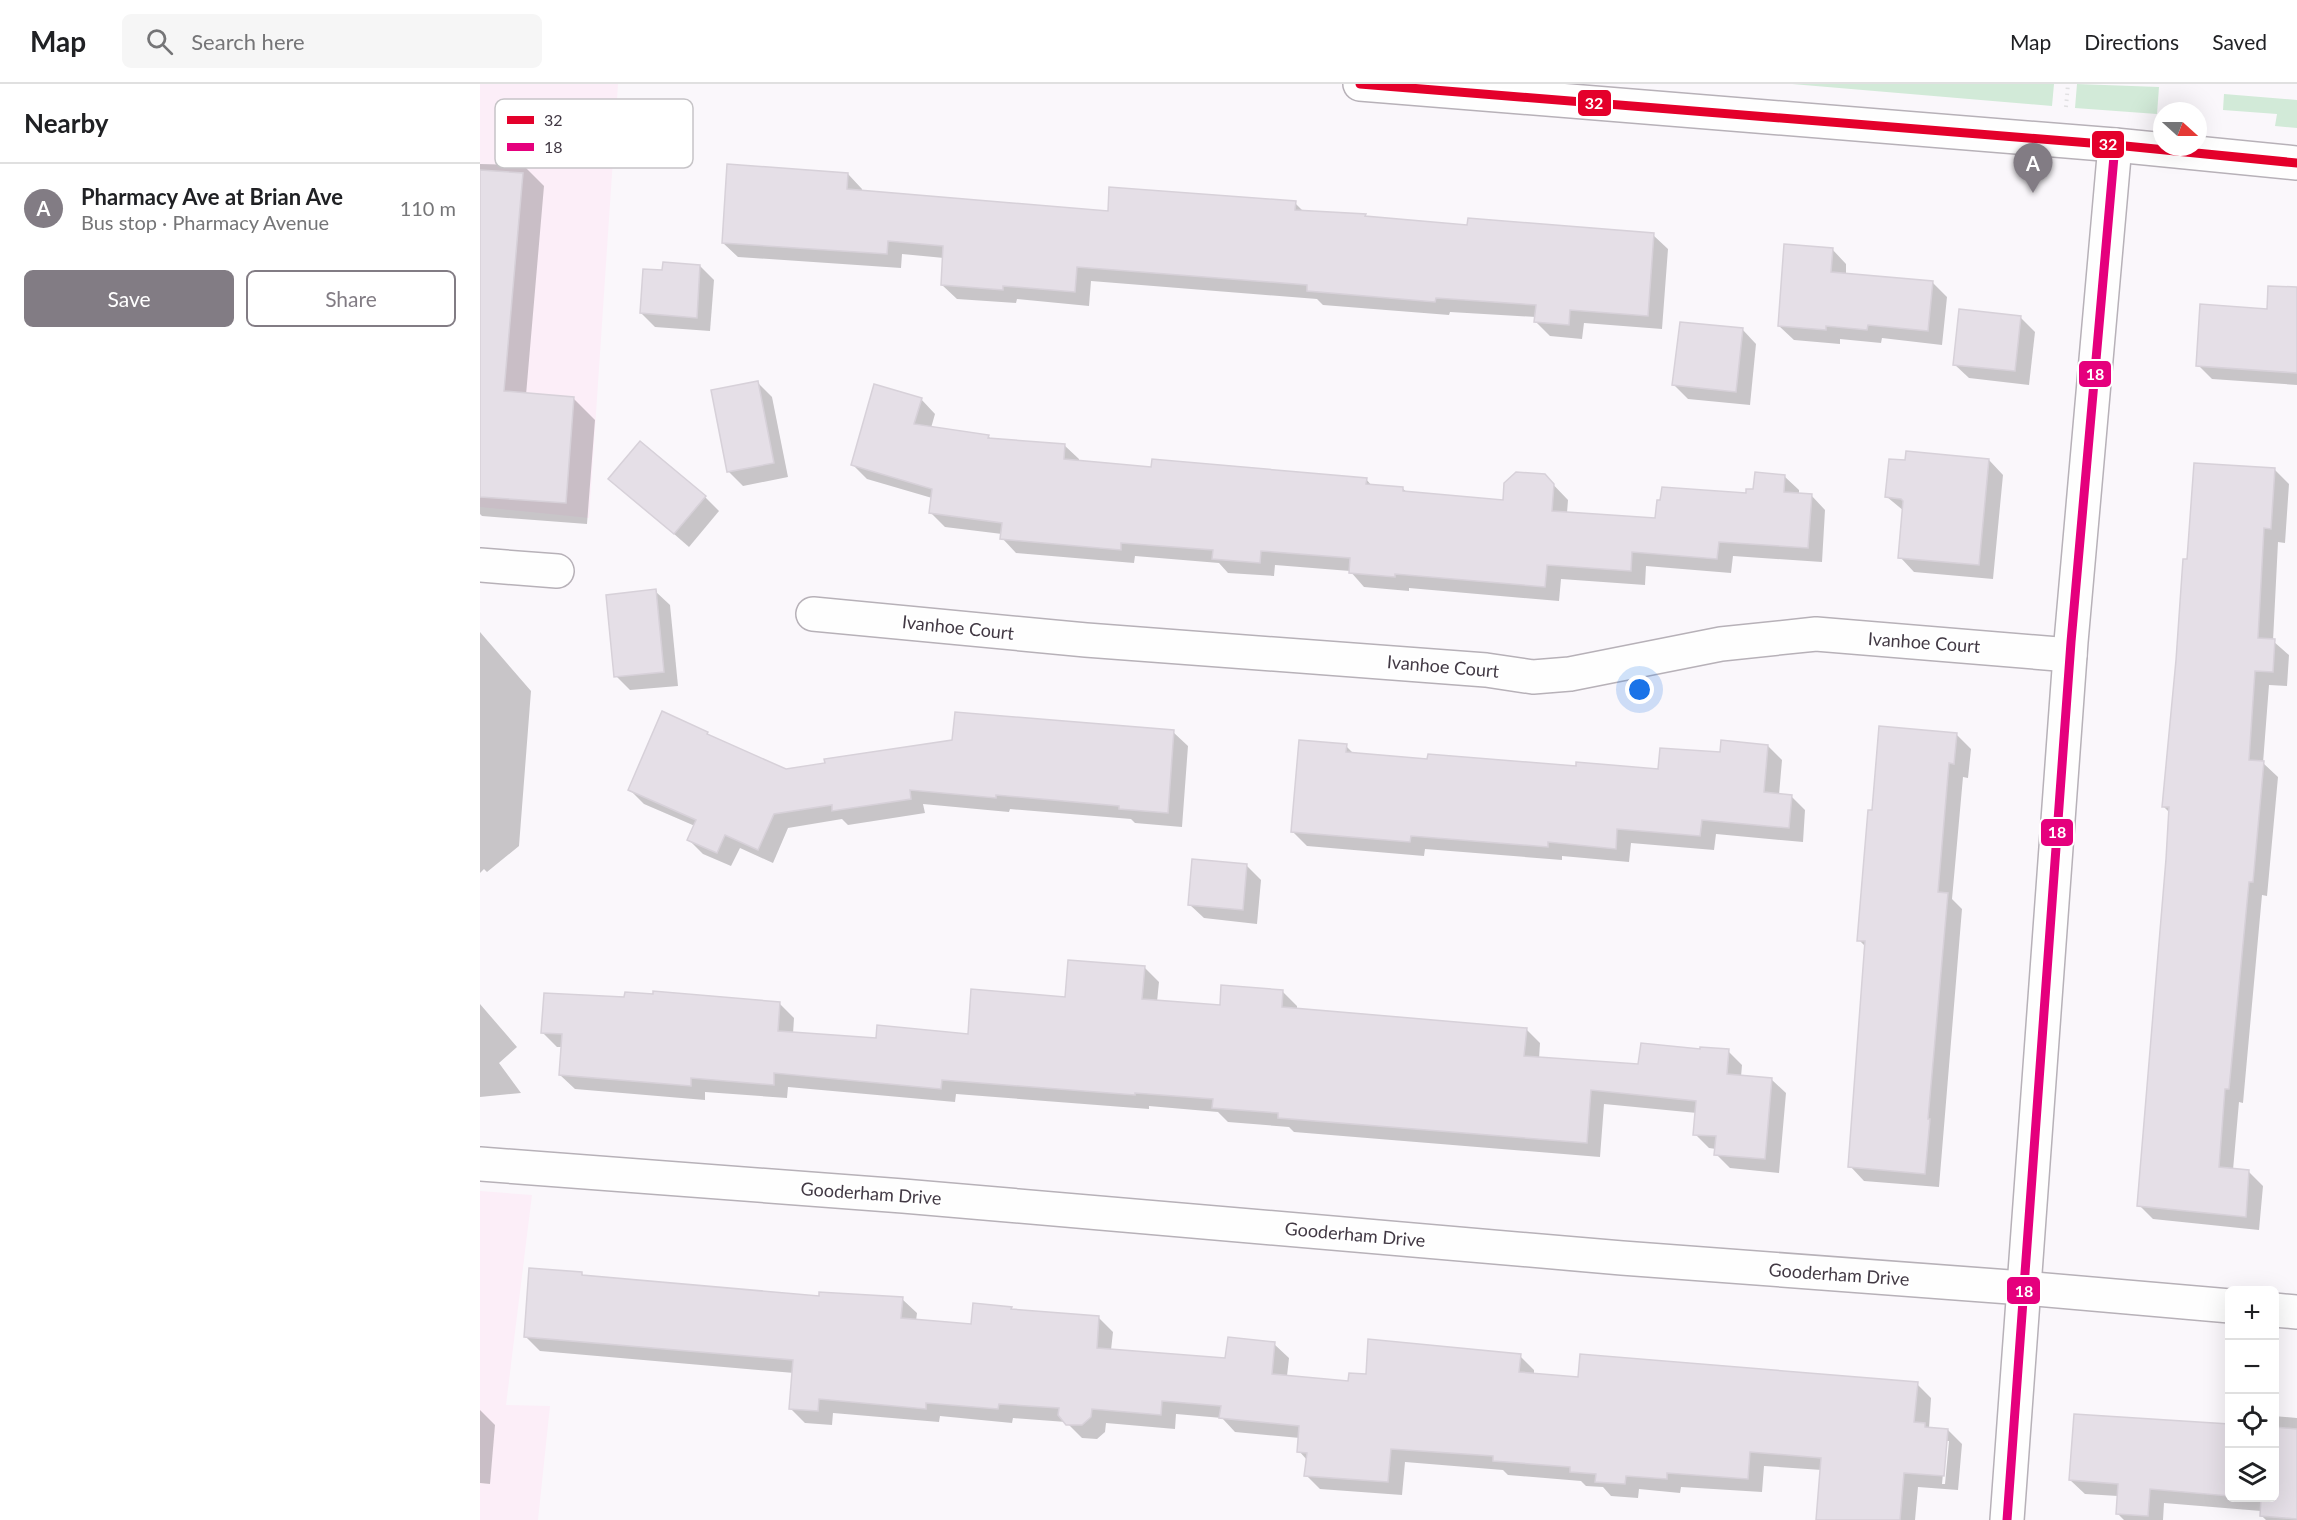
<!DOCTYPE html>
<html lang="en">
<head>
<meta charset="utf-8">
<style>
  body { margin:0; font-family:Lato,sans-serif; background:#f6f6f6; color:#202124 }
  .controls { position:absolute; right:18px; bottom:18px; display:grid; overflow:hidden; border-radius:9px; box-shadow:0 6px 24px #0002 }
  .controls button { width:54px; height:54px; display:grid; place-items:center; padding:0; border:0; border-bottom:2px solid #e0e0e0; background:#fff; color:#202124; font:30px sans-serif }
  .compass { position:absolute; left:1673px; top:18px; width:54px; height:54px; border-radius:50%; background:#fff; box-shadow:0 6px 24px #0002; rotate:111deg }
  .you { position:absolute; left:1160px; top:606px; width:21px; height:21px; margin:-15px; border:4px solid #fff; border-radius:50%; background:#1a73e8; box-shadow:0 0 0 9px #1a73e833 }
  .badge { display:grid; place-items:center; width:39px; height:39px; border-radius:50%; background:#827c84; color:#fff; font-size:20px; font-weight:700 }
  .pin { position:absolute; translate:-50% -50px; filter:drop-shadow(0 2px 3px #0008) }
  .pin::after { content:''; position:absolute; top:32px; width:21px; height:18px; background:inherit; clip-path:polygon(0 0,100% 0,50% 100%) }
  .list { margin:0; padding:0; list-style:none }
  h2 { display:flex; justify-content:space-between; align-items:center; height:78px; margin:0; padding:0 24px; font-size:26px }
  h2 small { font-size:20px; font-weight:400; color:#757577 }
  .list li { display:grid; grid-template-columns:39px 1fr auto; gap:18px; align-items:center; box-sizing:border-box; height:90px; padding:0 24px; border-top:2px solid #e0e0e0 }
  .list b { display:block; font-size:22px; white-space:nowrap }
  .list p { margin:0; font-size:20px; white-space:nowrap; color:#757577 }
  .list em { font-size:20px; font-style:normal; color:#757577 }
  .actions { display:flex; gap:12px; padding:18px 24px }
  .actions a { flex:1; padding:14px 0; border:2px solid #827c84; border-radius:9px; text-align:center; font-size:21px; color:#827c84 }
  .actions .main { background:#827c84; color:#fff }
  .icon { flex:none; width:33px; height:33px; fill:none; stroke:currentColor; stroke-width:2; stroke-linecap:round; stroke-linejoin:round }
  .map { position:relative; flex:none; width:1817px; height:1436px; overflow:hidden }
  header { display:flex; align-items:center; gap:36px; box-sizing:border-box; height:84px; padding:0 30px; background:#fff; border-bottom:2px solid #e0e0e0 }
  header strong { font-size:28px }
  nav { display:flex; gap:33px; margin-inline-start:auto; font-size:21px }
  .search { width:420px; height:54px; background:#f6f6f6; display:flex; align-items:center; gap:15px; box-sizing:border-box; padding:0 21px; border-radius:9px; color:#757577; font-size:22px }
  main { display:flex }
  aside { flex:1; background:#fff }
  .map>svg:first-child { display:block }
  .commercial { fill:#fceef8 }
  .green { fill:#d2ead8 }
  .shadow { fill:#0003; fill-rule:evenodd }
  .building { fill:#e5dfe7; stroke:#d7d1d9; stroke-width:1.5 }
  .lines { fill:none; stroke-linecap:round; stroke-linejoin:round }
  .minor-casing { stroke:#b7b1b8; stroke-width:36 }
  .path { stroke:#e1e0e2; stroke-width:4; stroke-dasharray:1.5 4.5; stroke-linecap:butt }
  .minor { stroke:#fefefe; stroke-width:33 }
  .bus-1-casing { stroke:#fff; stroke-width:14 }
  .bus-2-casing { stroke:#fff; stroke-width:14 }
  .bus-1 { stroke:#e4002b; stroke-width:9 }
  .bus-2 { stroke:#e5007d; stroke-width:9 }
  .labels { text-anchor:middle; stroke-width:4.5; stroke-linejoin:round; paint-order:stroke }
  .street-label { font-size:18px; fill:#423944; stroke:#fff }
  .key { fill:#fff; stroke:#c6c4c7; stroke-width:1.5 }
  .key-label { font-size:16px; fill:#423944 }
  .line-badge { stroke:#fff; stroke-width:2 }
  .badge-label { font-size:16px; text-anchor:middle; font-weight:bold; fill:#fff }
</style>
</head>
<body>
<header>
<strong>Map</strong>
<div class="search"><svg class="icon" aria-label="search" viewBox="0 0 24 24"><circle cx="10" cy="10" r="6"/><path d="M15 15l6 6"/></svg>Search here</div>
<nav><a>Map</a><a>Directions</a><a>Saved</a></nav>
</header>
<main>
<aside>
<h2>Nearby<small></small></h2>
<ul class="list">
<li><span class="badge">A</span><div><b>Pharmacy Ave at Brian Ave</b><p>Bus stop · Pharmacy Avenue</p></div><em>110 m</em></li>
</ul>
<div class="actions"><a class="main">Save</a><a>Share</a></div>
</aside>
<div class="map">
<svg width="1817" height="1436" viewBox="0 0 1817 1436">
  <rect width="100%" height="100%" fill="#faf7fb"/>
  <g class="commercial">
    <path d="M0,0H138L109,434L0,423Z"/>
    <path d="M0,1107L52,1111L26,1321L70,1322L58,1436H0Z"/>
  </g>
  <g class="green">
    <path d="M1312,0H1574L1572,22Z"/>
    <path d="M1597,0L1679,3L1677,30L1595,24Z"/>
    <path d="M1744,10L1817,16V44L1795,42L1797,30L1743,26Z"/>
  </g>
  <g class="shadow">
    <path d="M0,80L43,81L64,102L46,311L93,314L115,336L107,440L2,432L0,430Z"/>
    <path d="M368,90L382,105V107L629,128L815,119L824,128L885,131L888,134L988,143L1173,151L1188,165L1182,245L1104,239L1102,255L1070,252L1056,238V233L970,228L969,231L843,221L837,215L611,197L609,222L537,215L536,219L477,215L462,201L464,174L422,170L421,184L258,173L243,159Z"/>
    <path d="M1352,165L1366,180V191L1453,199L1467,213L1462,261L1402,254L1401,259L1360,255V260L1314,256L1299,242Z"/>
    <path d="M220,182L234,196L230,247L175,243L161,229L183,188Z"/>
    <path d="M1817,205V301L1732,295L1718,281Z"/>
    <path d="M1541,234L1555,248L1549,301L1489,294L1474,280Z"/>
    <path d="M1262,245L1276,260L1270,321L1208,315L1194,301Z"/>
    <path d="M277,298L292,313L308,393L263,402L249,388Z"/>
    <path d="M441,315L455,330L451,344L508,352L512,356L584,361L599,375V378L673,384L886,395L892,402L922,404L928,409L1024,418L1065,392L1088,416L1087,429L1177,436L1267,411L1304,392L1319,406V411H1331L1345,426L1342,478L1253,472L1251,489L1166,482L1165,501L1081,495L1079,517L929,504V507L884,503L870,487L795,481L794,492L748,489L739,479L655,472L654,479L536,469L522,454V450L465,443L450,428L452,414L387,395L372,380Z"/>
    <path d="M1509,376L1523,391L1513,495L1434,488L1420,473L1424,427L1407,413L1426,378Z"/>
    <path d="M1794,385L1809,400L1805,459L1798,458L1793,557L1809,571L1807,602L1789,601L1783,679L1798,693L1787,812L1782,811L1763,1019L1759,1018L1753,1086L1769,1088L1783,1102L1779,1146L1673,1135L1659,1121L1690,729L1683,722L1708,477Z"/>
    <path d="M131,395L225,413L239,427L209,463Z"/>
    <path d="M175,507L190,521L198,602L150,606L136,592Z"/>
    <path d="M0,548L51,607L39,762L7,788L4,785L0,789Z"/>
    <path d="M693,648L708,662L702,743L655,739L651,735L530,725L529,728L443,720L445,729L368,741L362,735L308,744L293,779L260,764L251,782L223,770L209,756L215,742L164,720L149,705L227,649L233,655L305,686Z"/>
    <path d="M1476,650L1491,665L1488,694L1483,693L1472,815L1482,825L1459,1103L1384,1097L1370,1082L1386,863L1379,856Z"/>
    <path d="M866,662L875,671L948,676L1180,686L1242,670L1288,662L1302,676L1299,711L1311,712L1325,726L1323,758L1236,750L1234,766L1151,759L1149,778L1082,772V776L945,765L944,772L827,762L813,748Z"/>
    <path d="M766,781L781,796L777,840L724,834L709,820Z"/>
    <path d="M664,883L679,898L677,918L741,922L803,908L817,922V925L1046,945L1060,959L1059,975L1159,982L1222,967H1248L1262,981L1261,993L1291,995L1306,1009L1299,1089L1250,1084L1236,1070V1065L1229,1064L1215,1050L1217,1029L1124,1020L1120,1073L814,1048L809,1043L748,1038L738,1028L669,1022V1025L476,1010L475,1018L308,1003L307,1014L225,1008V1016L95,1005L80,991L82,963H77L62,948L300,920L314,934L313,950L397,956L489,951Z"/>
    <path d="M0,920L37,963L19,979L41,1009L0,1013V1017Z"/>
    <path d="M101,1189L105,1193L340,1213L422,1215L437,1229L436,1237L492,1242L531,1224L534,1227L618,1233L633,1248L631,1266L747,1276L794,1260L809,1274L807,1292L870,1298L887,1291L1040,1272L1054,1286V1291L1099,1294L1437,1300L1451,1314L1449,1344L1468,1346L1482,1360L1478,1406L1438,1403L1435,1436H1337L1342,1386L1284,1382L1282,1408L1201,1403L1200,1409L1159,1405L1158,1414L1131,1412L1123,1403L1106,1402L1101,1397L1028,1391L1023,1386L925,1378L922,1411L840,1405L826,1391L827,1376L819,1367L820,1354L755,1348L742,1334L696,1330L695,1345L626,1339L625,1348L617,1355L602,1354L586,1338L533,1334L532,1339L460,1332L459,1338L353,1329L352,1341L325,1339L311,1325L314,1289L60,1267L46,1253ZM1466,1357H1469L1465,1400H1462Z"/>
    <path d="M0,1326L15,1341L10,1400L0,1399Z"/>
    <path d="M1595,1331L1750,1342V1414H1794V1332L1817,1334V1436H1786L1781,1431V1427L1684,1419L1683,1436H1644L1637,1429L1638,1412L1605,1410L1590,1396Z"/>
  </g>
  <g class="building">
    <path d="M247,80L368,89L367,105L628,127L629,103L816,117L815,126L886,130L885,132L987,141L988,134L1174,149L1168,232L1090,226L1089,241L1054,238L1056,221L956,214L955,218L827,207V201L597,183L595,208L523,202V206L461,201L463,162L408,157L407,170L242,159Z"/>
    <path d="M0,86L43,89L24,307L94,313L86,419L0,413Z"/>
    <path d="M1304,160L1353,164L1351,188L1453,197L1448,247L1388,241L1387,246L1346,242V246L1298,242Z"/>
    <path d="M183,178L220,181L217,234L160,229L163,185L182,186Z"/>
    <path d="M1788,202L1817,203V289L1716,282L1720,220L1787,225Z"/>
    <path d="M1479,225L1541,232L1535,287L1473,281Z"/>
    <path d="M1200,238L1263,244L1256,308L1192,301Z"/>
    <path d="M278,297L294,379L247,388L231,306Z"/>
    <path d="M394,300L442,314L434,340L509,351L508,354L585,360L584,375L671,383L672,375L887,394L886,400L923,403V407L1023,416L1024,399L1036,388L1065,390L1074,400L1072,427L1175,434L1177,416H1180L1182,403L1266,409V405H1273L1275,388L1305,391L1304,408L1332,410L1328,464L1239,458L1237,475L1152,468L1151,487L1067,481L1065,503L915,490V493L869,489L870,474L781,467L780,479L732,475L733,466L641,459V466L520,455L522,439L449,429L452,405L371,381Z"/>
    <path d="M160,357L226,412L194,450L128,395Z"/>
    <path d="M1426,367L1509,375L1499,481L1418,474L1423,417L1421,415L1405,413L1409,375L1425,376Z"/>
    <path d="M1714,379L1795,384L1791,445L1784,444L1778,554L1795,555L1793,588L1775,587L1769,676L1784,677L1773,798H1769L1749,1005H1745L1739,1083L1769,1086L1766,1133L1657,1122L1686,775L1689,723H1682L1696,576L1703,475H1707Z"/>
    <path d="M176,505L184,588L134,593L126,511Z"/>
    <path d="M182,627L228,648L227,650L306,685L345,679L344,675L472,656L475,628L694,646L688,729L639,725V722L516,711V714L430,706L431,715L352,727V721L294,730L278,766L245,751L237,769L207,756L216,736L148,706Z"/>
    <path d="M1399,642L1477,649L1474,680L1469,679L1458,808L1468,809L1448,1035H1450L1445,1090L1368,1083L1385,857H1377L1388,726H1392Z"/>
    <path d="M819,656L867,660L866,668L947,675L948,670L1096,682V678L1178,685L1180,664L1240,668L1241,656L1288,661L1284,708L1312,711L1309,744L1222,736L1220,752L1137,745L1136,765L1068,758V763L931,752L930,758L811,748Z"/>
    <path d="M712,775L767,780L763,826L708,821Z"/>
    <path d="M588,876L665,882L662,915L740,921L741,901L803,906L802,923L1047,944L1044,972L1158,980L1161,959L1220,965V963L1249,965L1247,990L1292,994L1285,1075L1234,1071L1236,1052L1213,1051L1216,1017L1111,1006L1107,1059L798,1034V1029L732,1024L733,1015L655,1009V1011L462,996L461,1005L294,989V1001L211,994V1002L79,991L82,950L61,949L64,909L144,913L145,908L173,910V907L300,918L298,947L396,954L397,941L488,950L491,905L585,913Z"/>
    <path d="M49,1184L102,1188V1191L339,1212V1208L423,1213L421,1234L491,1240L493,1219L532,1223L531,1225L619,1232L617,1264L745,1274L748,1253L795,1258L792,1290L868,1297L869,1289L886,1290L888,1255L1041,1270L1039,1288L1098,1293L1100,1270L1438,1298L1434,1338L1445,1339V1343L1468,1345L1464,1392L1424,1389L1420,1436H1336L1341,1374L1270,1368L1268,1395L1187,1389V1395L1146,1392L1145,1400L1115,1398L1116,1390L1090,1388V1383L1013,1377V1372L911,1365L908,1398L824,1392L827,1369L817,1368L819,1342L739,1334L741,1322L682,1317L681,1331L612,1325L611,1333L602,1341H586L578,1331L579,1324L519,1320L518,1325L446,1319V1325L339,1315L338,1327L309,1325L313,1276L44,1253Z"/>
    <path d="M1594,1330L1749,1340V1412L1670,1405L1668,1432L1636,1430L1638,1400L1589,1396Z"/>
    <path d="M1794,1343L1817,1345V1435L1780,1432L1781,1414L1772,1413H1794Z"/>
  </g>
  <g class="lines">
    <g class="minor-casing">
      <g id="minor">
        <path d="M880,0L1635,61L1817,79"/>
        <path d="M0,481L77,487"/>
        <path d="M333,530L606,556L1006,586L1053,593L1090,590L1241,560L1336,550L1590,571"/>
        <path d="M0,1080L423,1112L1142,1174L1543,1204L1750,1222"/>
        <path d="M1794,1226L1817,1228"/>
        <path d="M1527,1436L1591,558L1635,61"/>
      </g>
    </g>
    <path class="path" d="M1586,23L1588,0"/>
    <use href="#minor" class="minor"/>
    <g class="bus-1-casing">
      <path id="bus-1" d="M880,0L1635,61L1817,79"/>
    </g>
    <g class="bus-2-casing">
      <path id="bus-2" d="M1527,1436L1591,558L1635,61"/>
    </g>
    <use href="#bus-1" class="bus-1"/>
    <use href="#bus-2" class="bus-2"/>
  </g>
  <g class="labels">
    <g class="street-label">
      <text transform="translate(478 544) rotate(6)" y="6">Ivanhoe Court</text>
      <text transform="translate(1444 559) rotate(4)" y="6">Ivanhoe Court</text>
      <text transform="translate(963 583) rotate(5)" y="6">Ivanhoe Court</text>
      <text transform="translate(391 1110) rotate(4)" y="6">Gooderham Drive</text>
      <text transform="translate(875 1151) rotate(5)" y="6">Gooderham Drive</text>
      <text transform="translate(1359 1191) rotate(4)" y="6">Gooderham Drive</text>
    </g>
  </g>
  <rect x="15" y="15" width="198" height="69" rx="9" class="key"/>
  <rect x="27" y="32" width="27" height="8" fill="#e4002b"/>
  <rect x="27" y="59" width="27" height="8" fill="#e5007d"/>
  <g class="key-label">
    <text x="64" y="42">32</text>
    <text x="64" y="69">18</text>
  </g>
  <g class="line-badge">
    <rect x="1097" y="5" width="35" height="28" rx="6" fill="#e4002b"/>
    <rect x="1611" y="46" width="34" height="29" rx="6" fill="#e4002b"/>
    <rect x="1598" y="276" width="34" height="28" rx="6" fill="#e5007d"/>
    <rect x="1560" y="734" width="34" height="29" rx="6" fill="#e5007d"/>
    <rect x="1526" y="1192" width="35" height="29" rx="6" fill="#e5007d"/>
  </g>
  <g class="badge-label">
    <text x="1114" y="25">32</text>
    <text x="1628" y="66">32</text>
    <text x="1615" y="296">18</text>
    <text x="1577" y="754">18</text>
    <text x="1544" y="1213">18</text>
  </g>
</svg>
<div class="controls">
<button>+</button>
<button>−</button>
<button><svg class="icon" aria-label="locate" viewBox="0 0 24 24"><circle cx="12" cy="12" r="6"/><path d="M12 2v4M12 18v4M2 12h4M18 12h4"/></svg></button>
<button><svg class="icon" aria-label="layers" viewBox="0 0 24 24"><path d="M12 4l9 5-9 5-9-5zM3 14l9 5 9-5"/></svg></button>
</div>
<svg class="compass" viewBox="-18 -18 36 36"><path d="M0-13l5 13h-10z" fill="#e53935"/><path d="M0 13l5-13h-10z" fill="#757577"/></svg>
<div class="you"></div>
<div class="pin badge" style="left:1553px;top:109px">A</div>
</div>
</main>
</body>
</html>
